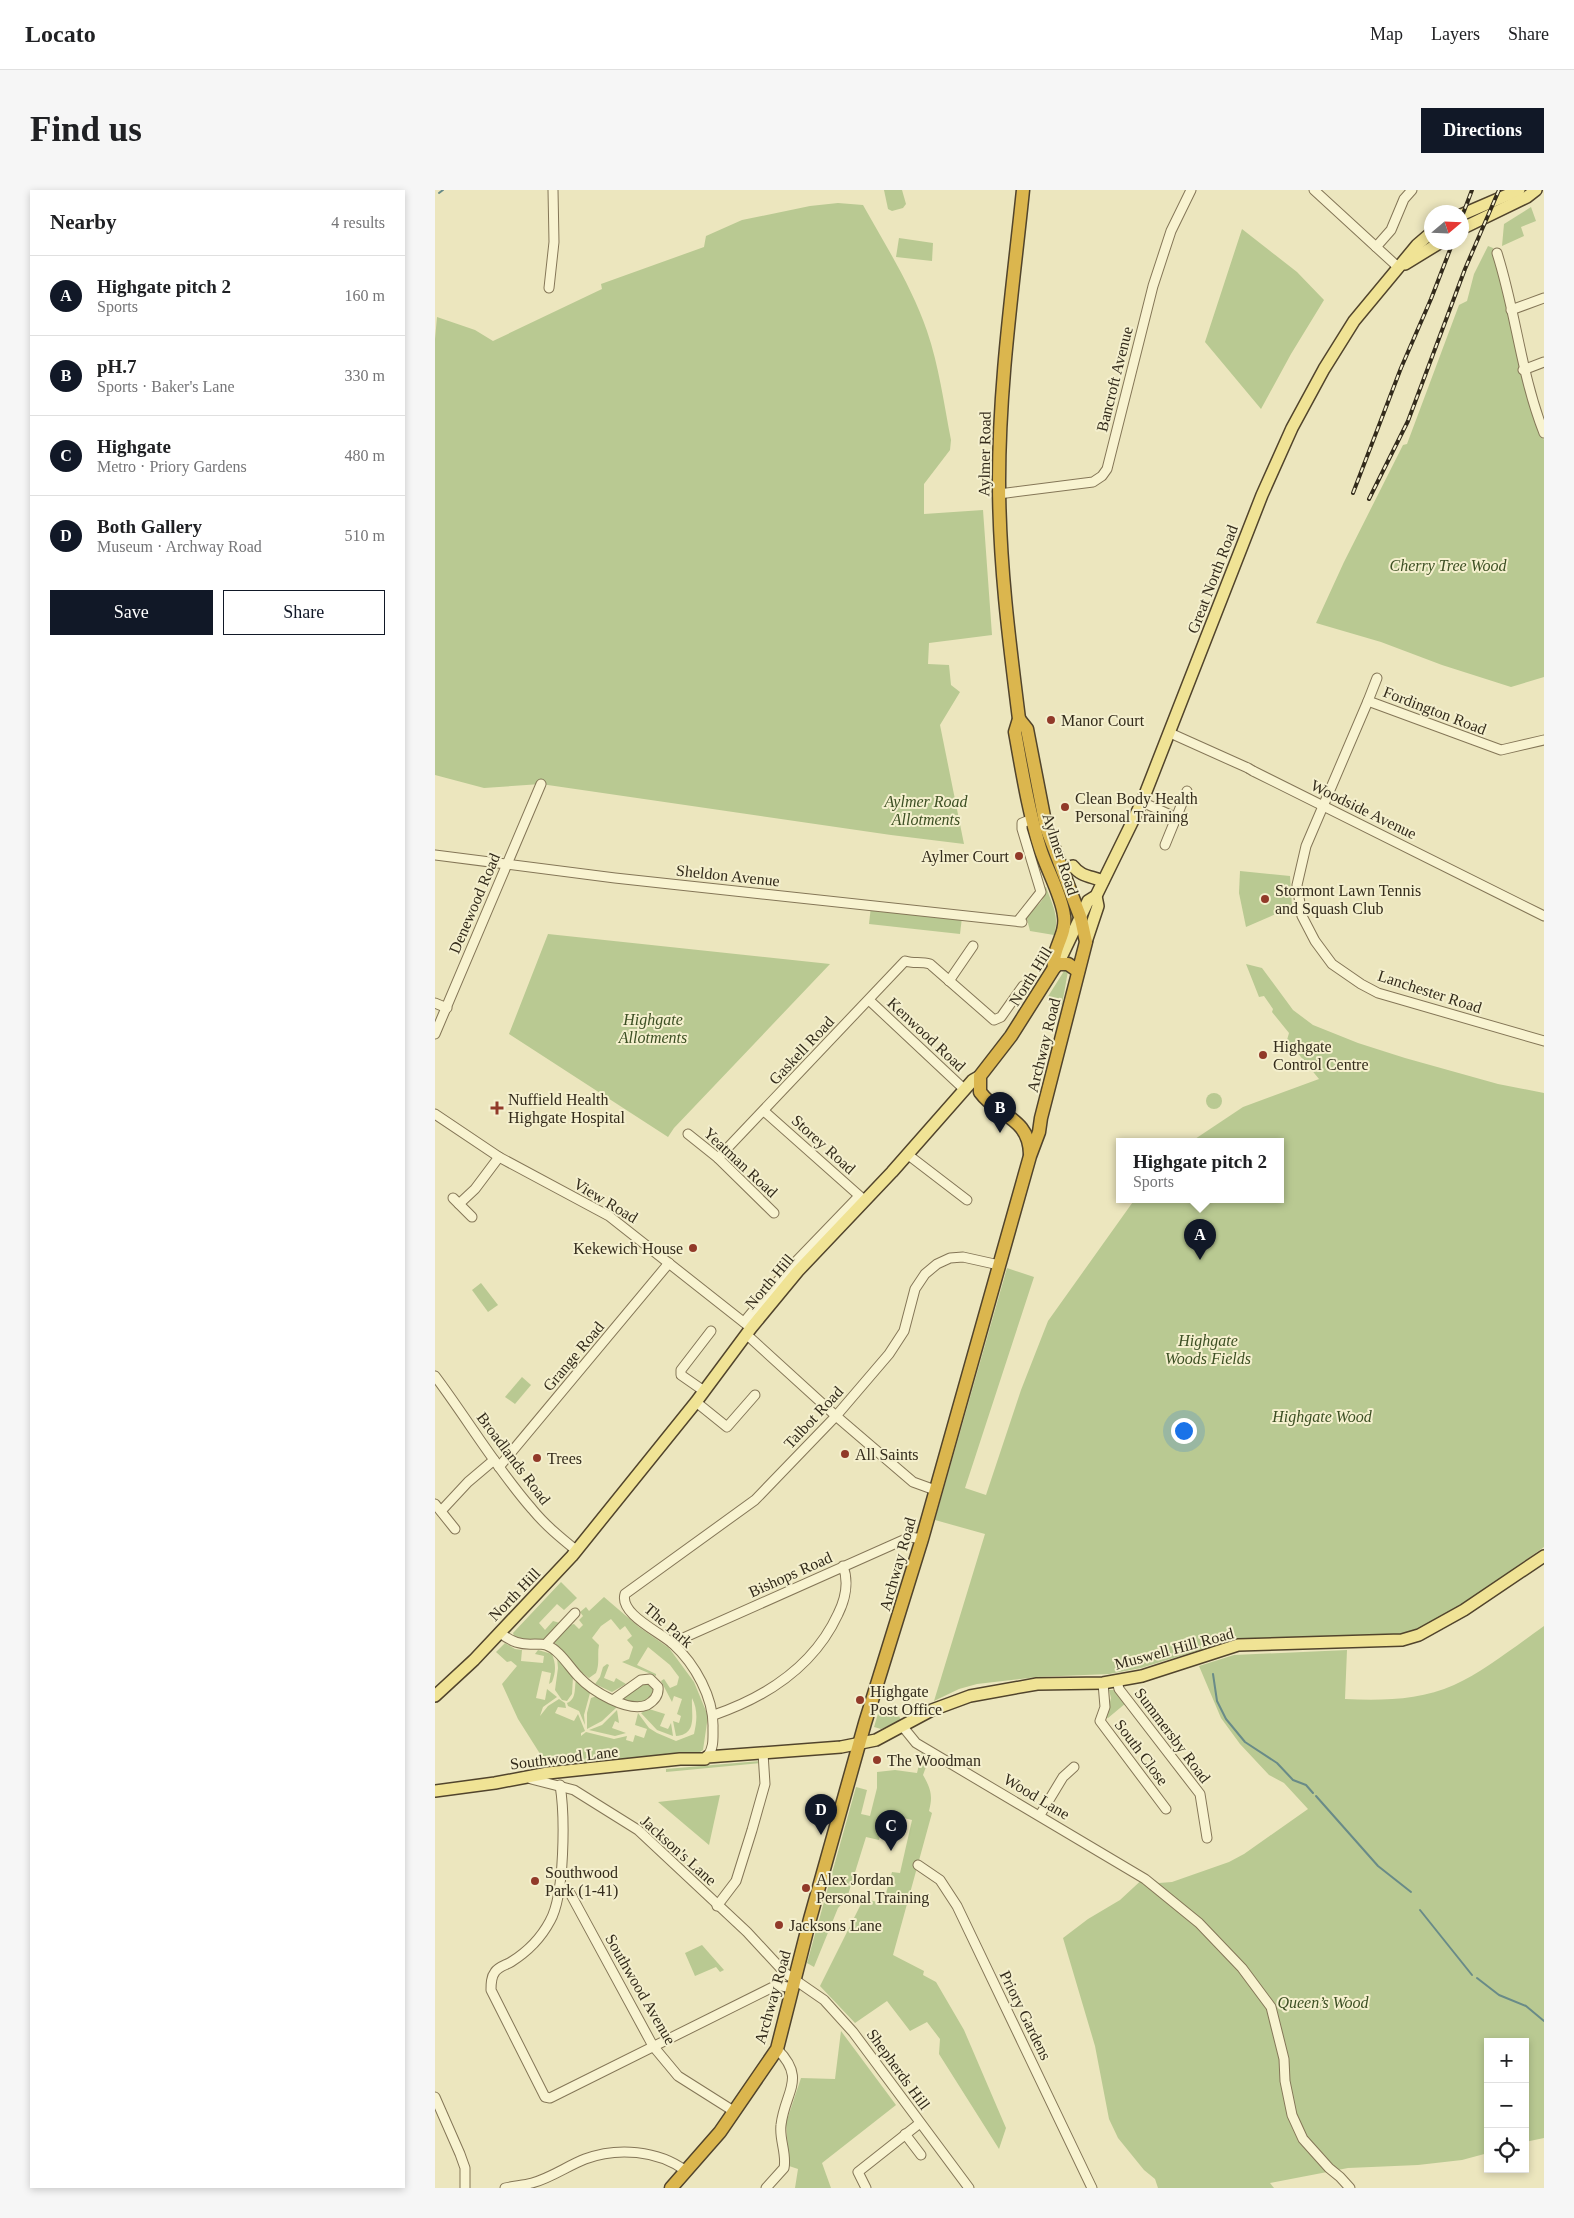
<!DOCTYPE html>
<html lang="en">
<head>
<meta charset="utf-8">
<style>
  body { margin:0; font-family:Georgia,serif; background:#f6f6f6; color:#202124 }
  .controls { position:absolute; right:15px; bottom:15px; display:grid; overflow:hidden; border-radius:0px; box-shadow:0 2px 8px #0003 }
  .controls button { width:45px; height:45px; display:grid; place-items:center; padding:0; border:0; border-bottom:1px solid #e0e0e0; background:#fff; color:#202124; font:25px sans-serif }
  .compass { position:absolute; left:989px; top:15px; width:45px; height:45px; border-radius:50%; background:#fff; box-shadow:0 2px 8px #0003; rotate:71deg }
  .you { position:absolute; left:748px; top:1240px; width:18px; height:18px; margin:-12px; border:4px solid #fff; border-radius:50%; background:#1a73e8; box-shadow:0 0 0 8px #1a73e833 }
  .badge { display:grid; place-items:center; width:32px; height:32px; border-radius:50%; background:#111827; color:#fff; font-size:16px; font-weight:700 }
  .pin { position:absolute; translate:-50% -41px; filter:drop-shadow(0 1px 2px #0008) }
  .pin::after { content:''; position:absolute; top:26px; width:18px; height:15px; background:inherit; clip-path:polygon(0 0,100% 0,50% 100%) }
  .popup { position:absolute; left:681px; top:948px; width:168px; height:65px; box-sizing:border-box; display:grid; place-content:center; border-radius:0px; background:#fff; filter:drop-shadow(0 1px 4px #0005); font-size:16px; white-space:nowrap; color:#757577 }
  .popup b { font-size:19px; color:#202124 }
  .popup::after { content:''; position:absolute; left:50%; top:100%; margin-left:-10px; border:10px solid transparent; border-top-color:#fff }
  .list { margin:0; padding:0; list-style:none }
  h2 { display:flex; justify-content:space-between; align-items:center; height:65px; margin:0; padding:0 20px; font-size:21px }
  h2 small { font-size:16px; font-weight:400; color:#757577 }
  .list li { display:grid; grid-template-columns:32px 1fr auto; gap:15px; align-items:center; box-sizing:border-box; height:80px; padding:0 20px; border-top:1px solid #e0e0e0 }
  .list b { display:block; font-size:19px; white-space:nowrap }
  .list p { margin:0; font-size:16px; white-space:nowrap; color:#757577 }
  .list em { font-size:16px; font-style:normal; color:#757577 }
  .actions { display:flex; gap:10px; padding:15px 20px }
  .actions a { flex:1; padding:11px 0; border:1px solid #111827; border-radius:0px; text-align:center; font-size:18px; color:#111827 }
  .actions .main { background:#111827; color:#fff }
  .icon { flex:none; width:28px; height:28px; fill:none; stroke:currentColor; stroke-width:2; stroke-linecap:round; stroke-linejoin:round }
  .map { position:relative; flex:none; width:1109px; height:1998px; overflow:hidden; border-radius:0px }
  header { display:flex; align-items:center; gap:30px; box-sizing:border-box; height:70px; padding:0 25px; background:#fff; border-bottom:1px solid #e0e0e0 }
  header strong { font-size:24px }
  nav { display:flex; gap:28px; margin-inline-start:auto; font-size:18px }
  .intro { display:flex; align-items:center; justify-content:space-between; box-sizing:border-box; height:120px; padding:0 30px }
  h1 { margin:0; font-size:35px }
  .button { padding:12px 22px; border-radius:0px; background:#111827; color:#fff; font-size:18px; font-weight:700 }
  main { display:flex; gap:30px; padding:0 30px }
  aside { flex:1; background:#fff; border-radius:0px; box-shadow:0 2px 8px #0003 }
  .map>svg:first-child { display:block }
  .green { fill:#b9c992 }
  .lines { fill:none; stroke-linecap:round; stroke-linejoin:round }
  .stream { stroke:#698b88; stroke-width:2 }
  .minor-casing { stroke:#847657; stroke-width:11 }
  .major-casing { stroke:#51442c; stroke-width:14 }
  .highway-casing { stroke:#51442c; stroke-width:15 }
  .minor { stroke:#f8f3d0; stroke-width:9 }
  .major { stroke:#f0e395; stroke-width:11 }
  .highway { stroke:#dbb64e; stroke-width:12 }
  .rail-casing { stroke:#332b1b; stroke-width:4 }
  .rail { stroke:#f4efcd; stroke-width:2; stroke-dasharray:5.5; stroke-linecap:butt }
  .minor-bridge-casing { stroke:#847657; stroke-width:11; stroke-linecap:butt }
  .minor-bridge { stroke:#f8f3d0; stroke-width:9 }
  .poi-dot { fill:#913a29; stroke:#f4efcd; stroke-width:2 }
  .labels { text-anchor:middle; stroke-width:4; stroke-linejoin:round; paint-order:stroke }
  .street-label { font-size:16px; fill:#332b1b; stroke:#f4efcd }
  .park-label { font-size:16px; font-style:italic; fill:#3c4f23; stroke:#f4efcd }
  .poi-label { font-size:16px; fill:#332b1b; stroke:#f4efcd; text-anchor:start }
</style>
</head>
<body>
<header>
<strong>Locato</strong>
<nav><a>Map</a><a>Layers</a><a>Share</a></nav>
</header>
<div class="intro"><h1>Find us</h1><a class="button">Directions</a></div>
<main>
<aside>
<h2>Nearby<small>4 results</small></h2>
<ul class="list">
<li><span class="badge">A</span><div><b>Highgate pitch 2</b><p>Sports</p></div><em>160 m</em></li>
<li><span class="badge">B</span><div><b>pH.7</b><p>Sports · Baker's Lane</p></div><em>330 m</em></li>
<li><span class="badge">C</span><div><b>Highgate</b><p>Metro · Priory Gardens</p></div><em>480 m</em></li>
<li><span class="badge">D</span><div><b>Both Gallery</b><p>Museum · Archway Road</p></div><em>510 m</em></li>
</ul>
<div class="actions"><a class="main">Save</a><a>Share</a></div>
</aside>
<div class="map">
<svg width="1109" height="1998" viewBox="0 0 1109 1998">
  <rect width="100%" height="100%" fill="#ece6be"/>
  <g class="green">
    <path d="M449,0H467L471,14L468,18L457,21L453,19Z"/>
    <path d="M403,13L428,15C451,56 477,97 492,141C504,176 509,214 516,250L515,260L489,294V324L548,320L557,445L494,453L493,474L514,475L516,495L525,502L505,535L529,654L456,645L106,594L49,598L0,585V149L2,127L40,140L58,151L167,99L166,94L269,57L271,46L307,30L375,16Z"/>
    <path d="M1096,17L1101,31L1086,37L1089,46L1067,56L1069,34Z"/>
    <path d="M807,39L862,82L889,110L856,164L826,219L770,152Z"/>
    <path d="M464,48L498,53L497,71L461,67Z"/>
    <path d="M1053,56L1058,58L1069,96L1088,193L1095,216L1109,250V487L1076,497L1007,475L946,452L881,433L909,372L968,255L972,254L1024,115L1032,111L1039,84Z"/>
    <path d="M805,681L855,686L857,717L811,737L804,703Z"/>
    <path d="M611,697C617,714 625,727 619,745L595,741L591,725C599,718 613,710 609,698Z"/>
    <path d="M436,716L527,727L525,744L434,734Z"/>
    <path d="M113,744L395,774L239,938L233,947L74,844Z"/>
    <path d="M811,774L827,778L858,820L878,835L923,853L970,868L1063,894L1109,903V1357L1001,1434L965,1446L797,1450L706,1478L674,1484L602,1487L542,1494L524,1499L499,1511L550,1344L500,1330L572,1078L599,1087L530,1298L551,1305L586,1200L613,1131L700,1009H845V951H757L808,917L884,889L852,850L854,843L837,822L838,819L829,806L824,807Z"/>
    <path d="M631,778L633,781L627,815L612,808Z"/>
    <circle cx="779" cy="911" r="8"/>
    <path d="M46,1093L63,1115L53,1122L37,1100Z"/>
    <path d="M87,1187L96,1195L80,1214L70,1207Z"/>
    <path d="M126,1392L142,1408L129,1420L122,1414L104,1433L110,1440L118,1431L125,1433L109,1449H87L79,1446L78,1443Z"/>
    <path d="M169,1407L204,1437L234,1458L259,1492L273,1526L268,1560L262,1564L114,1578L83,1529L67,1494L82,1476L76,1471L72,1472L61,1462L70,1453L80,1459L87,1460L86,1471L108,1473L109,1466L100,1464L103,1460L117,1464C121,1474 121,1482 117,1492L114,1494L116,1483L107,1481L101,1508L110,1510L112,1499L122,1507L108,1517L105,1526L113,1516L124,1509L130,1513L131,1518L123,1517L120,1523L139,1531L143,1524L150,1541L146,1543V1546L151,1542L179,1549L192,1546L191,1550L198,1552L200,1545L209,1548L212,1539L200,1535L203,1523L214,1538L222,1543L241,1551L259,1544C262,1531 263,1520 257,1508C256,1524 263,1544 241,1546L238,1531L244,1533L246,1526L242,1524L247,1509L239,1506L237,1512L226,1491L229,1489L235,1498L242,1495L244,1487L235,1475L213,1457L202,1475L221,1484V1486L187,1472L194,1469L198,1457L192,1450L197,1446L190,1436L185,1440L176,1429L166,1436L157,1448L164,1455C162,1464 165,1474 161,1483L154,1488L146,1482L120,1453L119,1451L135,1435L139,1434L144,1439L148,1435L144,1430L148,1426L145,1422L151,1417L154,1421Z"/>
    <path d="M1109,1436V1948L1090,1952V1852H1053V1963L1027,1970L983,1975L913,1978L835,1993L839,1998H723L720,1989L709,1980L683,1948L674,1929L660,1856L628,1748L653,1729L685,1710L712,1685L724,1693L737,1692L794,1672L809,1664L873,1619L849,1593L834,1585L805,1554L786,1528L764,1476L799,1465L912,1460L910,1509C947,1511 985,1510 1019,1495C1048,1482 1082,1455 1109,1436Z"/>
    <path d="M122,1467L138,1487L137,1504L132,1511L127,1510L120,1500L123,1478Z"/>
    <path d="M172,1474L174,1475L169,1488L179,1492L181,1488L191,1494L177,1502L160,1494L165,1487L168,1477Z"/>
    <path d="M141,1490L155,1503L149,1525L150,1535L144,1521L133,1516L132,1513C142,1509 139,1498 141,1490Z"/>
    <path d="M207,1491L219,1495L218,1505L208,1513L186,1511Z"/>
    <path d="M674,1500H680L691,1513L673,1528L671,1527L676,1508Z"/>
    <path d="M162,1506L182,1517L167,1531L152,1539V1523L156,1508Z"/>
    <path d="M445,1517L462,1522L466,1530L446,1539L439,1537Z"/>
    <path d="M214,1519L230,1524L225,1536L233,1539L236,1533L238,1546L222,1540L206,1523Z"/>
    <path d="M182,1520L184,1533L180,1531L177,1538L191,1543L180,1546L154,1540L167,1535Z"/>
    <path d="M487,1562L495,1566L488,1585C496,1599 498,1606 494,1621L497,1623L458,1765L489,1781L488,1785L501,1792L529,1840L571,1938L564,1959L504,1864L505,1849L492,1832L475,1841L452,1811L420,1833L385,1796L429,1708L448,1714L457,1682L465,1683L477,1630L456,1625L450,1646L445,1645L444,1650L431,1647L412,1708L403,1718L379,1777L372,1773L421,1597L432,1600L426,1624L435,1626L442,1598V1582L460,1580L482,1583Z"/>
    <path d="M325,1571L326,1573L231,1582V1579Z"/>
    <path d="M285,1605L274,1655L223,1612Z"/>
    <path d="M267,1755L289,1780L285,1782L281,1777L260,1786L250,1763Z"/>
    <path d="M406,1841L461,1915L387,1973L396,1998H360L363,1979L354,1976L351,1933L366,1888L400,1889Z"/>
  </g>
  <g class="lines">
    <g class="stream">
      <path d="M4,3L8,0"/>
      <path d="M778,1484L782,1511L791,1529L810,1552L842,1573L858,1590L871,1595L878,1603"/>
      <path d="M881,1606L943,1676L976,1702"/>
      <path d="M985,1720L1037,1785"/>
      <path d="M1042,1788L1064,1805L1091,1816L1109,1831"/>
    </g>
    <g class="minor-casing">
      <g id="minor">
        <path d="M879,0L964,78"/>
        <path d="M941,57L956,40L969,9L977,0"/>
        <path d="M1062,63C1081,122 1086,185 1109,243"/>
        <path d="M114,98L119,52L118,0"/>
        <path d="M1076,120L1109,108"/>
        <path d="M1088,180L1109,172"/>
        <path d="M564,304L658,292L667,286L672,279L718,96L736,41L756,0"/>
        <path d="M933,511L942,488"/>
        <path d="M735,543L813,578"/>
        <path d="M1109,550L1066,560L933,511L871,656L862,695L867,726L880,751L897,774L926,794L943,803L1109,851"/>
        <path d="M818,581L1109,726"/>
        <path d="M707,612L740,627"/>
        <path d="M730,655L752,601"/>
        <path d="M0,665L180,688L587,732"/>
        <path d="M583,731L606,702L587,639V633L597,629"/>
        <path d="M514,791L538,756"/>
        <path d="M434,810L530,900"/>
        <path d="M0,813L12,818"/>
        <path d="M0,844L106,594"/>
        <path d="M329,921L428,1009"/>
        <path d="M0,924L64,967L174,1026L316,1138"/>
        <path d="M253,944L283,968L339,1023"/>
        <path d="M472,964L532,1010"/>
        <path d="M283,968L470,771C479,774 486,771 495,774L559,830L566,827L588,796"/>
        <path d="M18,1008L37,1027"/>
        <path d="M24,1014L40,999L64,967"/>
        <path d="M309,1132L347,1086L424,1006"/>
        <path d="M311,1144L401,1226L478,1292L500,1300"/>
        <path d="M0,1186C33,1230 61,1278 97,1319C110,1335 126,1348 142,1361"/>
        <path d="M269,1201L246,1185V1180L276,1141"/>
        <path d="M261,1212L292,1237L320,1205"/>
        <path d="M64,1277L234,1073"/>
        <path d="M0,1314L20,1339"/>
        <path d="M6,1321L33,1292L59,1270"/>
        <path d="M65,1443C77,1452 85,1455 100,1454C103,1454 108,1454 111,1455C125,1460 134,1477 144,1487C157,1501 193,1523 212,1515C219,1511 224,1505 223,1497L215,1489L206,1490L178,1510"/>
        <path d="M237,1453L475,1347L487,1349"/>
        <path d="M111,1454L140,1423"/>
        <path d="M682,1491L684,1499L765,1604L772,1648"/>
        <path d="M668,1493L670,1517L665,1531L731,1619"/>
        <path d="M279,1525C331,1507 379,1476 403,1424C410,1410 414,1392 408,1376"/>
        <path d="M468,1537L481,1553L710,1689L764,1733L807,1778L836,1817L849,1869L850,1891L857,1925L868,1949L894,1978L905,1987L915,1998"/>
        <path d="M272,1567C279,1558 278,1549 278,1538C279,1508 260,1474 238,1454C225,1442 184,1424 190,1404L320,1310L401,1226L454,1164L469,1141L480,1099L490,1084L502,1074L515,1068L528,1067L564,1075"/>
        <path d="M96,1589L139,1600L203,1640L312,1742L350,1783L389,1810L418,1842L534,1998"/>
        <path d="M125,1595C130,1625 130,1705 115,1731C106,1748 92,1762 76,1772C71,1775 63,1777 60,1782C56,1787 56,1794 56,1800L110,1907L115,1908L342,1795L357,1798"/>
        <path d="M605,1625L628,1587L639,1577"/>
        <path d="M483,1675L505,1690L522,1716L657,1998"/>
        <path d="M125,1696L135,1703L218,1856L243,1886L300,1922"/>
        <path d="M282,1716L301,1691L317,1640L330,1594L328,1563"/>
        <path d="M0,1907L25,1964L30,1978V1998"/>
        <path d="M470,1944L486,1965"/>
        <path d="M70,1998C79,1996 89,1995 97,1993C116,1988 132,1976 150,1969C182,1957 223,1960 251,1981"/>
        <path d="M331,1998L349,1978C352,1964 344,1949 346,1935C350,1901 372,1889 342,1859"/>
        <path d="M431,1998L423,1982L485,1933"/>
      </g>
    </g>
    <g class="major-casing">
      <g id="major">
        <path d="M1026,25L1084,0"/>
        <path d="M1026,39L1092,7L1101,0"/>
        <path d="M970,74L1006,52"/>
        <path d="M627,679L638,676C646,687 656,686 668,691"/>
        <path d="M651,752L663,716L661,706"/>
        <path d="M623,774L653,711L661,706L707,612L827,305L857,238L889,179L919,131L982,55L996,43"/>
        <path d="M0,1506L39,1470L137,1366L261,1212L316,1138L363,1081L457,982L538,890L545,886"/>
        <path d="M0,1601L60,1593L113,1583L245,1569H270L272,1567L406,1557L441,1550L497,1520L535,1506L602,1494L668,1493L707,1486L803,1455L967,1450L984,1445L1029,1420L1109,1366"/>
      </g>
    </g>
    <g class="highway-casing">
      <g id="highway">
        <path d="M588,0C578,97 564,193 564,291C564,371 574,450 584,529L580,542C587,580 593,620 605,658C611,678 627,706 629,726C632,745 616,760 619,778"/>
        <path d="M595,964C594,927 563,927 545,902V886L576,846L619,778L623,774H633L643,781"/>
        <path d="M236,1998L285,1942L342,1859L375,1729L430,1533L487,1349L595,966L604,942L606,928L651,752L646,729L611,637L592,539L584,529"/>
      </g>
    </g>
    <use href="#minor" class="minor"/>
    <use href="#major" class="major"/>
    <use href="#highway" class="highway"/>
    <g class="rail-casing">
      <g id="rail">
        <path d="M1026,29L1037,0"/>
        <path d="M918,303L966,178L996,109L1018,52"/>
        <path d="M934,309L973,231L1030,79L1064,0"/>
      </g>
    </g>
    <use href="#rail" class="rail"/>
    <g class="minor-bridge-casing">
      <path id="minor-bridge" d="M813,578L818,581"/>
    </g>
    <use href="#minor-bridge" class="minor-bridge"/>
  </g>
  <g class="poi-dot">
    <circle cx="616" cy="530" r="5"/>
    <circle cx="630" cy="617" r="5"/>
    <circle cx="584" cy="666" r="5"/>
    <circle cx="830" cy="709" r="5"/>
    <circle cx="828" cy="865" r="5"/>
    <path d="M59.5 910.5h5v5h5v5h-5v5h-5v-5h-5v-5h5z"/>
    <circle cx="258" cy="1058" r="5"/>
    <circle cx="410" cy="1264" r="5"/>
    <circle cx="102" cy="1268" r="5"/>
    <circle cx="425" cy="1510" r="5"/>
    <circle cx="442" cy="1570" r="5"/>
    <circle cx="100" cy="1691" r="5"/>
    <circle cx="371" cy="1698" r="5"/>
    <circle cx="344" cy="1735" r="5"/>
  </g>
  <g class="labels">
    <g class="street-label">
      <text transform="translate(679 189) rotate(-76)" y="6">Bancroft Avenue</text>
      <text transform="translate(549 264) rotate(-89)" y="6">Aylmer Road</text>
      <text transform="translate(777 389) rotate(-69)" y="6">Great North Road</text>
      <text transform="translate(1000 520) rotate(21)" y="6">Fordington Road</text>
      <text transform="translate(929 619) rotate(26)" y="6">Woodside Avenue</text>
      <text transform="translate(626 664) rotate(72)" y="6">Aylmer Road</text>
      <text transform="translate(293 685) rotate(6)" y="6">Sheldon Avenue</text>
      <text transform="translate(39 713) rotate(-67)" y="6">Denewood Road</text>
      <text transform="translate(595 786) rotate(-58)" y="6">North Hill</text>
      <text transform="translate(995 801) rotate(18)" y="6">Lanchester Road</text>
      <text transform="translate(492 844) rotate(43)" y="6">Kenwood Road</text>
      <text transform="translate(608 855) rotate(-76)" y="6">Archway Road</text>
      <text transform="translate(366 860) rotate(-47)" y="6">Gaskell Road</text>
      <text transform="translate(389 954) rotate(42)" y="6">Storey Road</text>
      <text transform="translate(306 972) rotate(43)" y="6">Yeatman Road</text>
      <text transform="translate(171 1010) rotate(31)" y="6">View Road</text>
      <text transform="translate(334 1091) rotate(-50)" y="6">North Hill</text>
      <text transform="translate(138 1166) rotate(-50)" y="6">Grange Road</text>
      <text transform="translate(378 1227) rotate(-47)" y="6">Talbot Road</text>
      <text transform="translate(79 1268) rotate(53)" y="6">Broadlands Road</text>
      <text transform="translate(462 1374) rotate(-74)" y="6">Archway Road</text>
      <text transform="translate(355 1384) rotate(-24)" y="6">Bishops Road</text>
      <text transform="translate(79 1404) rotate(-46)" y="6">North Hill</text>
      <text transform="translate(234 1435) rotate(41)" y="6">The Park</text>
      <text transform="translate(739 1458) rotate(-15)" y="6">Muswell Hill Road</text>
      <text transform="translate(738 1545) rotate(53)" y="6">Summersby Road</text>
      <text transform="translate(707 1562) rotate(53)" y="6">South Close</text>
      <text transform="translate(129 1567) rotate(-7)" y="6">Southwood Lane</text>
      <text transform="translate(602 1606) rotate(31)" y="6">Wood Lane</text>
      <text transform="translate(244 1660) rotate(42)" y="6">Jackson's Lane</text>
      <text transform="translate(206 1799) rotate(60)" y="6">Southwood Avenue</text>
      <text transform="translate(337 1807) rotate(-74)" y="6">Archway Road</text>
      <text transform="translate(591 1825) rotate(64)" y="6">Priory Gardens</text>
      <text transform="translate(464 1879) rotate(54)" y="6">Shepherds Hill</text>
    </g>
    <g class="park-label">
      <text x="1013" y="381">Cherry Tree Wood</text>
      <text x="491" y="617">Aylmer Road<tspan x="491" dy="18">Allotments</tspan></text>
      <text x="218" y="835">Highgate<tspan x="218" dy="18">Allotments</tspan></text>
      <text x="773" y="1156">Highgate<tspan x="773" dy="18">Woods Fields</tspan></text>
      <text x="887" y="1232">Highgate Wood</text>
      <text x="888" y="1818">Queen’s Wood</text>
    </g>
    <g class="poi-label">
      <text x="626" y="536">Manor Court</text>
      <text x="640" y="614">Clean Body Health<tspan x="640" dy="18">Personal Training</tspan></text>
      <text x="574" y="672" text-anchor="end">Aylmer Court</text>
      <text x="840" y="706">Stormont Lawn Tennis<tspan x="840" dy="18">and Squash Club</tspan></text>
      <text x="838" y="862">Highgate<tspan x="838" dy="18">Control Centre</tspan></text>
      <text x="73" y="915">Nuffield Health<tspan x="73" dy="18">Highgate Hospital</tspan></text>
      <text x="248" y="1064" text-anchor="end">Kekewich House</text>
      <text x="420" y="1270">All Saints</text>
      <text x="112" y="1274">Trees</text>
      <text x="435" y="1507">Highgate<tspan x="435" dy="18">Post Office</tspan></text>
      <text x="452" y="1576">The Woodman</text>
      <text x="110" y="1688">Southwood<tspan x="110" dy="18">Park (1-41)</tspan></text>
      <text x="381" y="1695">Alex Jordan<tspan x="381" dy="18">Personal Training</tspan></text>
      <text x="354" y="1741">Jacksons Lane</text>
    </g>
  </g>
</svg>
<div class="controls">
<button>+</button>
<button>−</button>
<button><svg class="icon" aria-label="locate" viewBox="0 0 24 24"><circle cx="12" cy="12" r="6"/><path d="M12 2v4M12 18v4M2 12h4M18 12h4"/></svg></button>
</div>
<svg class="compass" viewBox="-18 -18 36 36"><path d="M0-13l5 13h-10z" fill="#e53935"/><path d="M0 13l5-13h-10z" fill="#757577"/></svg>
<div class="you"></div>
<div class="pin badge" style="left:765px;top:1070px">A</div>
<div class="popup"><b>Highgate pitch 2</b>Sports</div>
<div class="pin badge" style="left:565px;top:943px">B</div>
<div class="pin badge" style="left:456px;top:1661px">C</div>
<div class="pin badge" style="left:386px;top:1645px">D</div>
</div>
</main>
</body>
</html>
